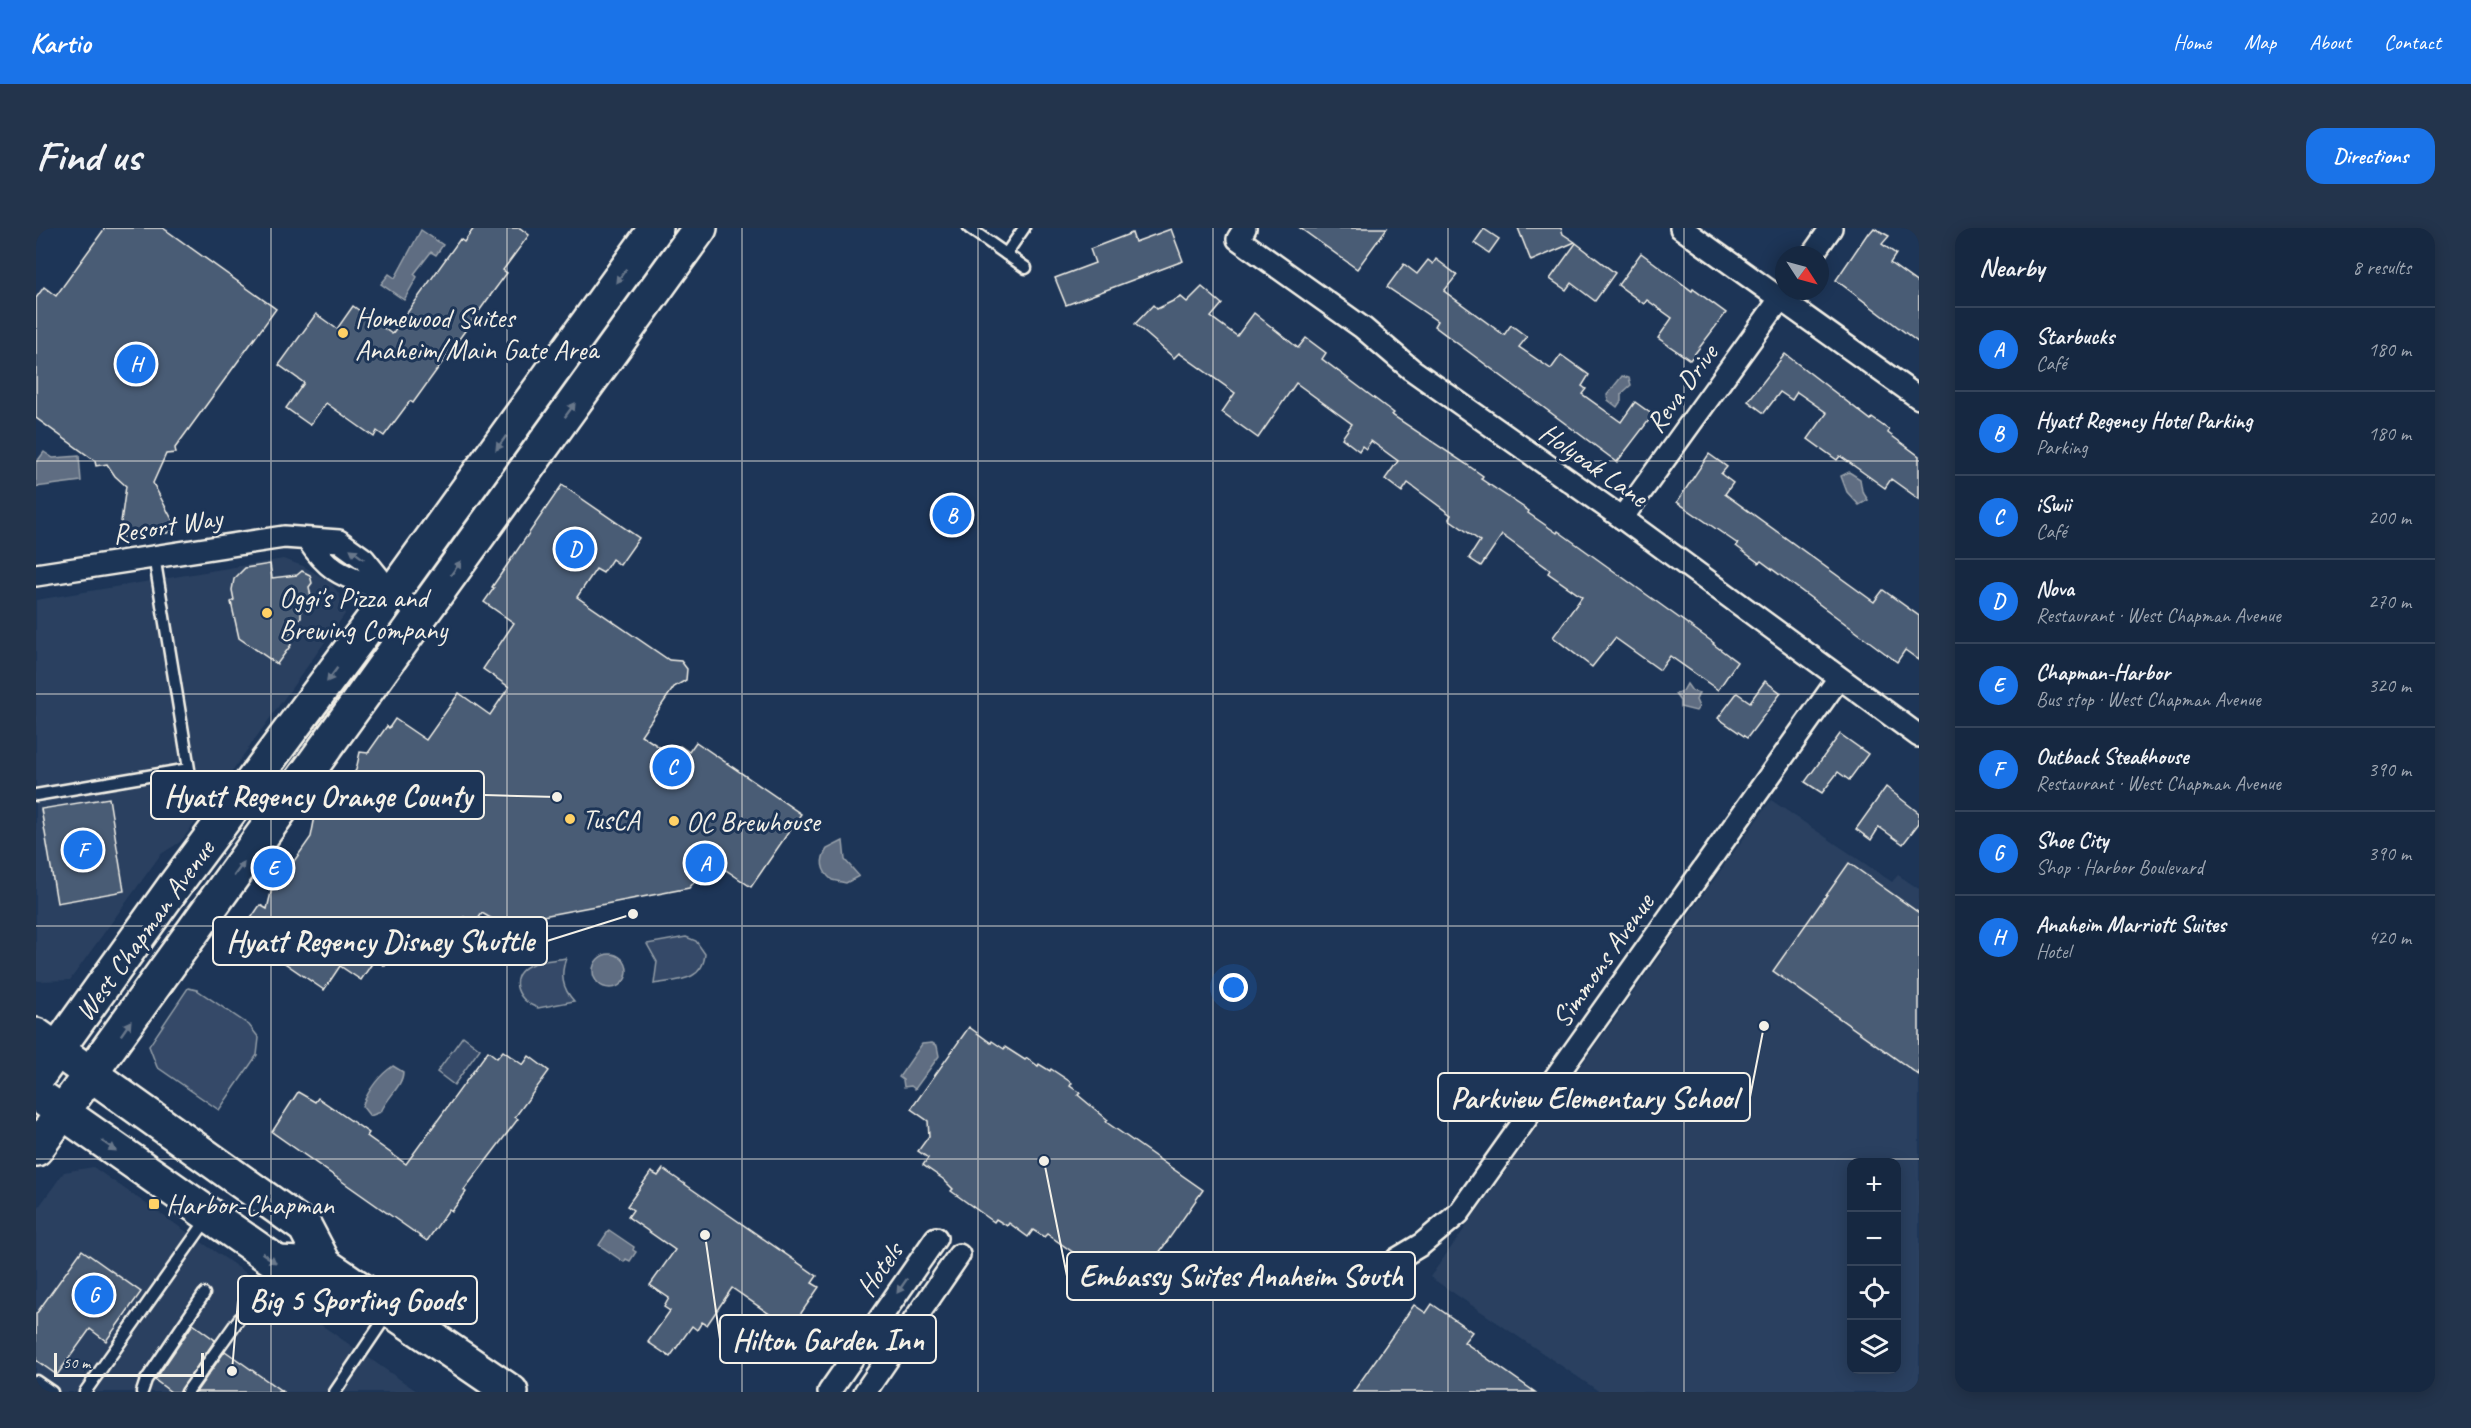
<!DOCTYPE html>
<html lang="en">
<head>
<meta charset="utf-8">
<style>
  body { margin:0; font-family:Caveat,sans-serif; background:#23344c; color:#f1f3f6 }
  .controls { position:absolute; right:18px; bottom:18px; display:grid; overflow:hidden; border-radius:12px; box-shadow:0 3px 15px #0003 }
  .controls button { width:54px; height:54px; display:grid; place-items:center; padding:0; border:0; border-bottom:2px solid #35445a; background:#162841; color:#f1f3f6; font:30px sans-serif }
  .compass { position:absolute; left:1739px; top:18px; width:54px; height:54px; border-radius:50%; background:#162841; box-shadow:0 3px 15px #0003; rotate:126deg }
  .scale { position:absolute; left:18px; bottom:15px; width:150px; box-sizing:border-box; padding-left:6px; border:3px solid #f4f1e8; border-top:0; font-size:16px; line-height:21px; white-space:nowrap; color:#f4f1e8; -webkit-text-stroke:4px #1d3557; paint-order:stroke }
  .you { position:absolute; left:1198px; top:760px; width:21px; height:21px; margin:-15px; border:4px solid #fff; border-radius:50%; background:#1a73e8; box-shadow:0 0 0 9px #1a73e833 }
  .badge { display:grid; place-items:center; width:39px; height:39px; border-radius:50%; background:#1a73e8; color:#fff; font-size:20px; font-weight:700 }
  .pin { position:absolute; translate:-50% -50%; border:3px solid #fff; box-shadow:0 2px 6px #0006 }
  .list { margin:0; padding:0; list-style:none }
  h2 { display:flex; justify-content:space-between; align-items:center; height:78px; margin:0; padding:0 24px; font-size:26px }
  h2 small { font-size:20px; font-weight:400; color:#9ea6b1 }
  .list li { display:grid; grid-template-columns:39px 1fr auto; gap:18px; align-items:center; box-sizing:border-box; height:84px; padding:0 24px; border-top:2px solid #35445a }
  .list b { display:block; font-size:22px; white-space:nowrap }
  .list p { margin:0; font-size:20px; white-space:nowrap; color:#9ea6b1 }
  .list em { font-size:20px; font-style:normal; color:#9ea6b1 }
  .icon { flex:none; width:33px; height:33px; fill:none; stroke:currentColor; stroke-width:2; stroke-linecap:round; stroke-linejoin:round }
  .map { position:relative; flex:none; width:1883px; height:1164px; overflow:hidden; border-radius:18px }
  header { display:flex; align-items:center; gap:36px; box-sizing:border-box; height:84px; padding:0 30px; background:#1a73e8; color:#fff }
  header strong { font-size:28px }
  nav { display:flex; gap:33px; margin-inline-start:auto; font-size:21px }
  .intro { display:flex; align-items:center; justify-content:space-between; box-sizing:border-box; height:144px; padding:0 36px }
  h1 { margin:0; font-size:42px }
  .button { padding:15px 27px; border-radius:18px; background:#1a73e8; color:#fff; font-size:21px; font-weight:700 }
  main { display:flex; gap:36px; padding:0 36px }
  aside { flex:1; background:#162841; border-radius:18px; box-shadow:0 3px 15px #0003 }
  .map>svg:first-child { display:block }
  .built { fill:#2a4060; fill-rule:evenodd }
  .green { fill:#354a67; stroke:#949ea8; stroke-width:1.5 }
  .water { fill:#5e6d82; stroke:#9aa2ab; stroke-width:1.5 }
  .building { fill:#485b74; stroke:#f4f1e8; stroke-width:1.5 }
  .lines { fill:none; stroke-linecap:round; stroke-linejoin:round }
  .lane-casing { stroke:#f4f1e8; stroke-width:15 }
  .street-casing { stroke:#f4f1e8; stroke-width:26 }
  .primary-casing { stroke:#f4f1e8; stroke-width:38 }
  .lane { stroke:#1d3557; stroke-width:10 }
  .street { stroke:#1d3557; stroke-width:21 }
  .primary { stroke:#1d3557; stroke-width:33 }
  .oneway { fill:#68778a }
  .grid { fill:none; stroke:#f4f1e8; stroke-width:1.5; stroke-opacity:0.55 }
  .poi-dot { fill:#ffd166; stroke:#1d3557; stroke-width:2 }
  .labels { text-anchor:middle; stroke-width:6; stroke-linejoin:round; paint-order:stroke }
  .poi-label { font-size:28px; fill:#f4f1e8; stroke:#1d3557; text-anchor:start }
  .street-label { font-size:28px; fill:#f4f1e8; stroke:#1d3557 }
  .leader { fill:none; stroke:#f4f1e8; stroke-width:2 }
  .callout-dot { fill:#f4f1e8; stroke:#1d3557; stroke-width:2 }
  .callout { fill:#1d3557; stroke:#f4f1e8; stroke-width:2 }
  .callout-label { font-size:30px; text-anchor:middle; font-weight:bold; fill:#f4f1e8 }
</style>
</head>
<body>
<header>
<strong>Kartio</strong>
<nav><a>Home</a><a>Map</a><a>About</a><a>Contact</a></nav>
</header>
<div class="intro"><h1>Find us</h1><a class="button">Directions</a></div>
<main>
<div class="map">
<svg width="1883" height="1164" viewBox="0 0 1883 1164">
  <rect width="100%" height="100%" fill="#1d3557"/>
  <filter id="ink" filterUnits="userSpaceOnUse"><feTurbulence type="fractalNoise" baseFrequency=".0167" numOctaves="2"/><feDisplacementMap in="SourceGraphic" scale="12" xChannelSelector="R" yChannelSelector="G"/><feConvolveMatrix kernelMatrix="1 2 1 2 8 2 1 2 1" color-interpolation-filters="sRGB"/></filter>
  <g filter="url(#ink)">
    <g class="built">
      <path d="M247,331L267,338L295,355L303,366L309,386L152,604L144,614L125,626L34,752L2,753L0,751V372Z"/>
      <path d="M1735,572L1856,654L1862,647L1883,661V1164H1564L1394,1049ZM1816,934H1860V1142H1816Z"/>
      <path d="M57,939L382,1164H0V983L28,944Z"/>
    </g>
    <g class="green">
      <path d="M650,709L660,713L669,726C667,754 640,752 618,756L621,734L611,716Z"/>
      <path d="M530,730C524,747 526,760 538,773L502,780C483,774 470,751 492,738C502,732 519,732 530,730Z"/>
      <path d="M152,760L161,762L213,797L223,810L221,827L183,882L121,839L113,818Z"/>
      <path d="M427,808L444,821L418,857L401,844Z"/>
    </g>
    <g class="water">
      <path d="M385,2L407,17L400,27L395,24L378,46L381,49L368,72L345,56L353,46L359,50Z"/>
      <path d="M1586,148L1593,150L1595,157L1585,166V173L1581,179L1572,172L1571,167Z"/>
      <path d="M8,224L17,230L43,228L45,253L0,259V235Z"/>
      <path d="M1813,244L1824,251L1826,263L1832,272L1823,277L1811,264L1805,248Z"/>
      <path d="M1651,456L1656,463L1663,465L1660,472L1663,479L1660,483L1644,479V473L1639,466L1647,463Z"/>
      <path d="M807,613L809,632L823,648L810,655L796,652C785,643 783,633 791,621Z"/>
      <circle cx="574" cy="743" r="17"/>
      <path d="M896,815L901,818L903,828L879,861L875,858L868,859L867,852L863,849L886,816Z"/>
      <path d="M357,838L367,844C367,858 351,869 345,884L334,888L326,878C333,861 342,848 357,838Z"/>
      <path d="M573,1002L598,1019L597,1022L600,1024L594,1033L590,1031L588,1034L563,1017Z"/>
    </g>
    <g class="building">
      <path d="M69,0H127L240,81L139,220L140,225L130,226L117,255L141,301L131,305L95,311L83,308L90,258L79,248L71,236L60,238L59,233L0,190V70L8,59L20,68Z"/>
      <path d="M438,0H484L493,7L467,42L471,45L454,68L377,175L374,173L348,208L341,203L338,209L290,175L274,197L250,180L268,155L243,137L280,86L301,101L317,78L356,106L424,11L428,14Z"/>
      <path d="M1264,0H1351L1321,41Z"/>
      <path d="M1482,0H1525L1527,6L1539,14L1495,33Z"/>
      <path d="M1838,0L1853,8L1846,16L1860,26L1854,35L1883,56V115L1800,52L1832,5L1833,6Z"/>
      <path d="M1135,1L1147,33L1030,77L1019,50L1059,35L1054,21L1096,5L1099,14Z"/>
      <path d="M1448,1L1463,11L1453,25L1438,15Z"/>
      <path d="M1540,15L1579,45L1559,73L1535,55L1530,62L1514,51Z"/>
      <path d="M1605,25L1656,63L1657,61L1690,85L1654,132L1622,110L1636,90L1611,72L1608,76L1582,57Z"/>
      <path d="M1400,31L1421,47L1408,63L1468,107L1475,97L1491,109L1483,119L1515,141L1525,127L1553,147L1546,158L1550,161L1546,166L1585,194L1599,174L1617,187L1581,234L1398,98L1401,93L1351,59L1368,36L1381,46L1392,32L1397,36Z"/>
      <path d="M1166,59L1186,76L1175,89L1201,108L1218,85L1262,120L1270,110L1290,125L1286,131L1358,185L1356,187L1430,236L1447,248L1445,251L1493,283L1492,285L1521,305L1522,303L1678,415L1677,416L1701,434L1682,462L1634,428L1624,442L1579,410L1556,439L1517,409L1546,369L1512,345L1514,342L1466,307L1445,338L1433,330L1444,313L1413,291L1415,287L1372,255L1366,264L1349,251L1362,233L1335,213L1330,221L1326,218L1323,223L1306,210L1316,196L1260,155L1222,210L1186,184L1199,165L1143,125L1138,130L1099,96L1117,77L1121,81L1145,69L1151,74Z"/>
      <path d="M1749,126L1835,192L1836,190L1853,202L1852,205L1883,228V271L1855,251L1849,260L1804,228L1801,232L1772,211L1791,185L1761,164L1756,172L1744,164L1728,185L1712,173Z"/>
      <path d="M1673,226L1691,239L1685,246L1697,255L1689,266L1838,374L1847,362L1883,388V432L1869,422L1861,434L1725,333L1723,335L1700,318L1702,316L1641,274Z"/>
      <path d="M526,257L603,310L584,337L576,331L567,345L560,341L541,369L633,432L645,433L651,441L650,452L638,459L605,507L637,528L644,518L653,524L660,514L765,586L715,659L684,638L677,649L668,643L653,660L465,696L446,685L439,696L428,689L400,728L390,721L383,731L373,725L366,735L356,728L349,738L339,731L325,752L304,738L288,762L205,705L224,677L231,681L240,644L249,646L275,609L280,583L290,586L320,542L324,524L332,525L351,498L353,500L359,491L390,512L423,465L454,487L473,459L447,441L478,395L448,374L458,360L456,359Z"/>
      <path d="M234,336L236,350L261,347L266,343L274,347L276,355L273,359L277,378L265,381V390L258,393L261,404L252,406L255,417L241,436L203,410L195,374L198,372L196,362L198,351L209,340Z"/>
      <path d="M1729,453L1745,465L1711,510L1682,490L1701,465L1714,474Z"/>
      <path d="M1804,506L1832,526L1813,552L1802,544L1786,565L1769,554Z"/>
      <path d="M1850,559L1883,585V595L1867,616L1843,599L1835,612L1820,601Z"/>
      <path d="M73,570L88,663L21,675L5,581Z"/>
      <path d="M1813,635L1883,685V847L1737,743Z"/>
      <path d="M933,799L955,815L956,813L968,821L969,819L989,832L991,830L1002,838L1003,836L1014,843L1015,841L1036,855L1034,858L1044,865L1042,867L1072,892L1070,894L1167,962L1095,1065L1011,1006L1008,1009L997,1002L992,1009L973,995L971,998L960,991L958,994L915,963L917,961L907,951L887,937L892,930L882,923L893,908L892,893L875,881Z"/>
      <path d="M452,823L461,830L467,823L487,837L493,828L513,843L479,889L482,891L428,962L430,964L416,983L413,981L391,1013L236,904L262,864L279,874L282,870L333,905L331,908L370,936Z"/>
      <path d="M627,941L781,1048L776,1055L783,1059L759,1094L752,1089L748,1096L696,1060L671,1097L666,1094L661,1102L656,1098L634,1129L612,1114L634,1083L628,1079L633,1070L614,1057L639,1022L592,989L597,982L591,978L615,944L622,948Z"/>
      <path d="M46,1022L105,1064L70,1113L54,1101L21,1147L0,1132V1086Z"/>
      <path d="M1396,1076L1436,1104L1428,1114L1499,1164H1317L1378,1077L1390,1085Z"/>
      <path d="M157,1096L179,1112L144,1164H135L119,1152Z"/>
      <path d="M189,1123L247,1164H160Z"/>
    </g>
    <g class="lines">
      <g class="lane-casing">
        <g id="lane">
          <path d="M933,0L990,40"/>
          <path d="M970,26L988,0"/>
          <path d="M0,567L153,541L118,328"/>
          <path d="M0,1153L16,1164"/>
          <path d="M49,1164L172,990"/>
          <path d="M106,1164L110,1152L168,1066"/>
          <path d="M151,1164L203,1091"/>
          <path d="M299,1164L353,1084"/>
        </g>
      </g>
      <g class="street-casing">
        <g id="street">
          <path d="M1209,0L1202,11L1327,100L1375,141L1586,290L1883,508"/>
          <path d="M1645,0L1883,170"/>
          <path d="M1776,27L1795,0"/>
          <path d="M1586,290L1750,63"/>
          <path d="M272,312C298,352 316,348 355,366C366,371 376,380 386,387"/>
          <path d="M0,347L248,309L303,313L328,331L356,366"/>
          <path d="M1361,1031L1386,1016L1423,985L1803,450"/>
          <path d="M793,1164L900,1010"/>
          <path d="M829,1164L923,1027"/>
        </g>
      </g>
      <g class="primary-casing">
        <g id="primary">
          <path d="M0,807L269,999L289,1037L475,1164"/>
          <path d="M0,851L139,657L356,366L620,0"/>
          <path d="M9,872L242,1035L289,1037"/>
          <path d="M0,921L664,0"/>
        </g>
      </g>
      <use href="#lane" class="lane"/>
      <use href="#street" class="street"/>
      <use href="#primary" class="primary"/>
    </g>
    <defs><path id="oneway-solid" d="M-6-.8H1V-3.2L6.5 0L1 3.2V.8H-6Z" transform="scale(1.5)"/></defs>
    <g class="oneway">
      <use href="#oneway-solid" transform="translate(585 48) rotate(126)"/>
      <use href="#oneway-solid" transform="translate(534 182) rotate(-54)"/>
      <use href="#oneway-solid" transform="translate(465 215) rotate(126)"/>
      <use href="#oneway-solid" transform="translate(321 326) rotate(-143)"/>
      <use href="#oneway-solid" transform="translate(420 340) rotate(-54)"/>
      <use href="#oneway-solid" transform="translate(296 447) rotate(127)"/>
      <use href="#oneway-solid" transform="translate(203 641) rotate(-54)"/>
      <use href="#oneway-solid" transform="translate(90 800) rotate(-55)"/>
      <use href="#oneway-solid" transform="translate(73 918) rotate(35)"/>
      <use href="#oneway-solid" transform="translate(233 1030) rotate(35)"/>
      <use href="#oneway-solid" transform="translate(866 1058) rotate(125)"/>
    </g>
  </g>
  <path class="grid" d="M235,0V1164M471,0V1164M706,0V1164M942,0V1164M1177,0V1164M1412,0V1164M1648,0V1164M0,233H1883M0,466H1883M0,698H1883M0,931H1883"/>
  <g class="poi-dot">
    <circle cx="307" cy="105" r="6"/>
    <circle cx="231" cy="385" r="6"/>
    <circle cx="534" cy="591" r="6"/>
    <circle cx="638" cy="593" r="6"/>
    <rect x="112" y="970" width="12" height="12" rx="3"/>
  </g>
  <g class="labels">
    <g class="poi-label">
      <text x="319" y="99">Homewood Suites<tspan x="319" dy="32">Anaheim/Main Gate Area</tspan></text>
      <text x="243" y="379">Oggi's Pizza and<tspan x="243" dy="32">Brewing Company</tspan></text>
      <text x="546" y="601">TusCA</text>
      <text x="650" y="603">OC Brewhouse</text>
      <text x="130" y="986">Harbor-Chapman</text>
    </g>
    <g class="street-label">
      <text transform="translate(1645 160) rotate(-54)" y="10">Reva Drive</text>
      <text transform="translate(1558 236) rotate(35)" y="10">Holyoak Lane</text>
      <text transform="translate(131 297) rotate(-9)" y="10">Resort Way</text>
      <text transform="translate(108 702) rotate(-54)" y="10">West Chapman Avenue</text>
      <text transform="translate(1566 732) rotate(-55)" y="10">Simmons Avenue</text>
      <text transform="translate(843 1041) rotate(-55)" y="10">Hotels</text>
    </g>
  </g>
  <path class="leader" d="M521 569L448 567M597 686L511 713M1728 798L1714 869M1008 933L1031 1048M196 1143L202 1072M669 1007L684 1111"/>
  <g class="callout-dot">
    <circle cx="521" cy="569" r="6"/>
    <circle cx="597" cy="686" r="6"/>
    <circle cx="1728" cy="798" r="6"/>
    <circle cx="1008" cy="933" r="6"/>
    <circle cx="196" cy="1143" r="6"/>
    <circle cx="669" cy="1007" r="6"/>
  </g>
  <g class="callout">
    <rect x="115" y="543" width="333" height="48" rx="6"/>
    <rect x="177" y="689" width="334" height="48" rx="6"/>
    <rect x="1402" y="845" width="312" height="48" rx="6"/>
    <rect x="1031" y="1024" width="348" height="48" rx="6"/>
    <rect x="202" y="1048" width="239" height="48" rx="6"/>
    <rect x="684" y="1087" width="216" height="48" rx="6"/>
  </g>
  <g class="callout-label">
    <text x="282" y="578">Hyatt Regency Orange County</text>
    <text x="344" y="723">Hyatt Regency Disney Shuttle</text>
    <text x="1558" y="880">Parkview Elementary School</text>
    <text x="1205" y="1058">Embassy Suites Anaheim South</text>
    <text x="321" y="1082">Big 5 Sporting Goods</text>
    <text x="792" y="1122">Hilton Garden Inn</text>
  </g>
</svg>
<div class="controls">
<button>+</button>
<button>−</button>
<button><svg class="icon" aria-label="locate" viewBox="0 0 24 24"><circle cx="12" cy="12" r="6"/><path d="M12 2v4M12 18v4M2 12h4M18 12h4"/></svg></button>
<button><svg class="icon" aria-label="layers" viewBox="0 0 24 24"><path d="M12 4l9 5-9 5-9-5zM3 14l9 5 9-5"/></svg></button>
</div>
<svg class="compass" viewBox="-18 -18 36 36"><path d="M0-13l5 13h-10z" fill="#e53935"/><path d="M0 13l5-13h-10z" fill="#9ea6b1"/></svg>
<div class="scale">50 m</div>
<div class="you"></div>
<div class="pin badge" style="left:669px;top:635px">A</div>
<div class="pin badge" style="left:916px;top:287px">B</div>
<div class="pin badge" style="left:636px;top:539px">C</div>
<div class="pin badge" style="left:539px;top:321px">D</div>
<div class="pin badge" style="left:237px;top:640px">E</div>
<div class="pin badge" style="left:47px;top:622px">F</div>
<div class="pin badge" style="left:58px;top:1067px">G</div>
<div class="pin badge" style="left:100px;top:136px">H</div>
</div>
<aside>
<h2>Nearby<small>8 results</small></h2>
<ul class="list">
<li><span class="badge">A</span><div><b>Starbucks</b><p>Café</p></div><em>180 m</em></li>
<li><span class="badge">B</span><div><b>Hyatt Regency Hotel Parking</b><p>Parking</p></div><em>180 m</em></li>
<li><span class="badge">C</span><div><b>iSwii</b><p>Café</p></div><em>200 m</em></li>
<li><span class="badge">D</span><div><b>Nova</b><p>Restaurant · West Chapman Avenue</p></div><em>270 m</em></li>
<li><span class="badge">E</span><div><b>Chapman-Harbor</b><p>Bus stop · West Chapman Avenue</p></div><em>320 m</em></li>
<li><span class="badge">F</span><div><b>Outback Steakhouse</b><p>Restaurant · West Chapman Avenue</p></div><em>390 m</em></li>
<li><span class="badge">G</span><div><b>Shoe City</b><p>Shop · Harbor Boulevard</p></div><em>390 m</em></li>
<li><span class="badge">H</span><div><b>Anaheim Marriott Suites</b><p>Hotel</p></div><em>420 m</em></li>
</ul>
</aside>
</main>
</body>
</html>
